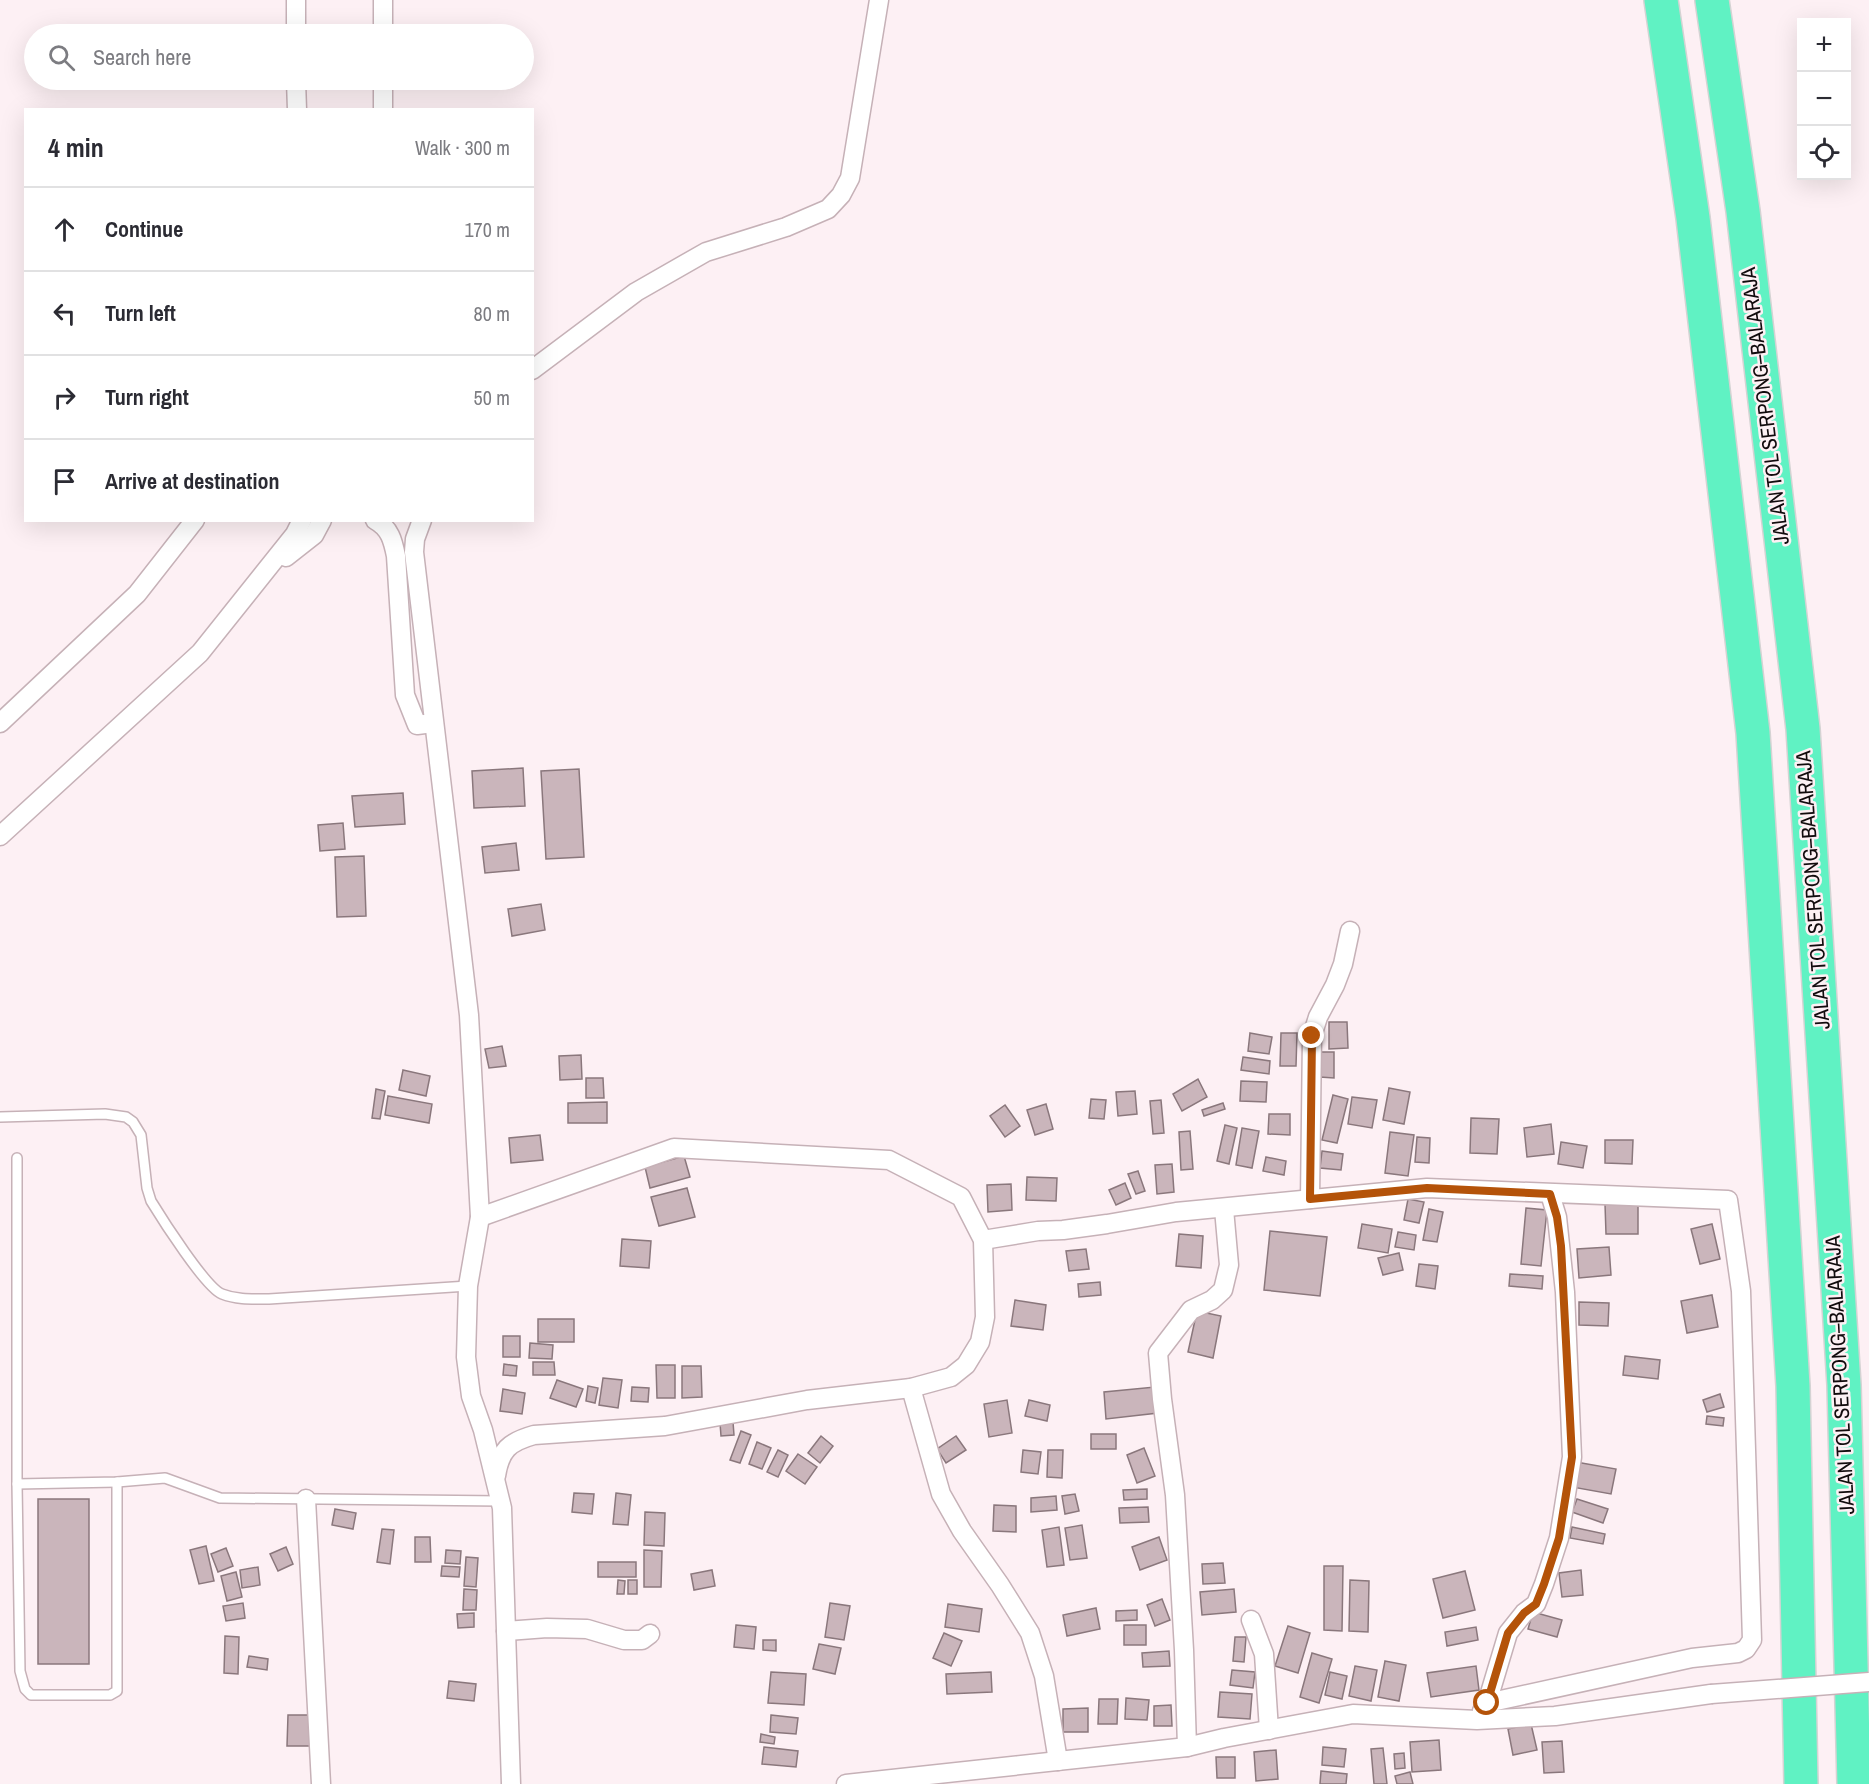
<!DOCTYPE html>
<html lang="en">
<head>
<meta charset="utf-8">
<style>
  body { margin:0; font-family:"Archivo Narrow",sans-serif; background:#f2f2f3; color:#2b2b33 }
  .controls { position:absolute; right:18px; top:18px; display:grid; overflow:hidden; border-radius:0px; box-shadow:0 6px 24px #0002 }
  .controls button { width:54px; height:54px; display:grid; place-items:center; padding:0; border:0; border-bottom:2px solid #e1e1e2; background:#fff; color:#2b2b33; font:30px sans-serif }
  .stop { position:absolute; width:18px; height:18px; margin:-14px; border:4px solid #b45309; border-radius:50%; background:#fff }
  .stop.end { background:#b45309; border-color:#fff; box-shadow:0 2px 6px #0008 }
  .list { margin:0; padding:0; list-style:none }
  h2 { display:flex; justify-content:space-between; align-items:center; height:78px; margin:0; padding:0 24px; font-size:26px }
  h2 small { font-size:20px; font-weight:400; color:#7c7c81 }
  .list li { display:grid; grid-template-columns:39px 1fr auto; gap:18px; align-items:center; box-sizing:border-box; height:84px; padding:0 24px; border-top:2px solid #e1e1e2 }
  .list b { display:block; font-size:22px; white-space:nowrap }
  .list em { font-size:20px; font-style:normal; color:#7c7c81 }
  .icon { flex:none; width:33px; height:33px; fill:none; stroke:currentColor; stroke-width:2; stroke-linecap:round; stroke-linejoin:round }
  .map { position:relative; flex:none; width:1869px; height:1784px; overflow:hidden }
  .search { position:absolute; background:#fff; box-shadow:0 6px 24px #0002; left:24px; top:24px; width:510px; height:66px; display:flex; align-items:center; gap:15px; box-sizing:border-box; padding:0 21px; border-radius:33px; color:#7c7c81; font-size:22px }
  .panel { position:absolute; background:#fff; box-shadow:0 6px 24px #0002; left:24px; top:108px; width:510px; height:414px; border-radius:0px }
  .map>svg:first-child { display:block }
  .building { fill:#cab5bb; stroke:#8a777c; stroke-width:1.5 }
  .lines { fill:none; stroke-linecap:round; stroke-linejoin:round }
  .service-casing { stroke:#c6b1b7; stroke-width:12 }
  .minor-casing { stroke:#c6b1b7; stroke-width:21 }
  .motorway-casing { stroke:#d4d3d3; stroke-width:36 }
  .service { stroke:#fff; stroke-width:9 }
  .minor { stroke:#fff; stroke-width:18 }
  .motorway { stroke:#60f2c3; stroke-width:33 }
  .minor-bridge-casing { stroke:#c6b1b7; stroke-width:21; stroke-linecap:butt }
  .minor-bridge { stroke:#fff; stroke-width:18 }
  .route { stroke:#b45309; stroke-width:8 }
  .labels { text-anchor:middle; stroke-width:5; stroke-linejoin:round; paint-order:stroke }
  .street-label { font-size:21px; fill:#110b0d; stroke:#fdf0f4 }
</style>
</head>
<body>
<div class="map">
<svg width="1869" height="1784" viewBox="0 0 1869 1784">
  <rect width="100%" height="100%" fill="#fdf0f4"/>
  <g class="building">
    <path d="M523,768L525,806L474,808L472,771Z"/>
    <path d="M579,769L584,857L546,859L541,771Z"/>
    <path d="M403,793L405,824L355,827L352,796Z"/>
    <path d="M343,823L345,849L320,851L318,825Z"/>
    <path d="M516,843L519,870L485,873L482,847Z"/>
    <path d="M364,856L366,916L337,917L335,857Z"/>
    <path d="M541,904L545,930L512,936L508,909Z"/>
    <path d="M1329,1022H1347L1348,1048L1329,1049Z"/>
    <path d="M1250,1033L1272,1037L1269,1054L1248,1051Z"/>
    <path d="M1281,1033H1297L1296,1066H1280Z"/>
    <path d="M502,1046L506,1066L489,1068L485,1049Z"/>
    <path d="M1320,1052H1334V1078L1320,1077Z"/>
    <path d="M581,1055L582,1079L560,1080L559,1056Z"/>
    <path d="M1243,1057L1270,1061L1269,1074L1241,1070Z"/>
    <path d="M403,1070L430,1076L426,1096L399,1090Z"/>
    <path d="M586,1078H603L604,1098H586Z"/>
    <path d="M1198,1079L1207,1097L1182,1111L1173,1094Z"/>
    <path d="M1241,1081L1267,1082L1266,1102L1240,1101Z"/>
    <path d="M1389,1088L1410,1092L1404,1124L1383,1120Z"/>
    <path d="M376,1089L385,1091L380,1119L372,1118Z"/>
    <path d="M1135,1091L1137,1114L1118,1116L1116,1092Z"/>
    <path d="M1333,1095L1348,1099L1337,1143L1322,1140Z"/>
    <path d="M388,1096L432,1104L429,1123L385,1115Z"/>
    <path d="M1352,1097L1377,1100L1372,1128L1348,1124Z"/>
    <path d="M1091,1099L1106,1100L1104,1119L1089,1118Z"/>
    <path d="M1161,1100L1164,1133L1153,1134L1150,1101Z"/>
    <path d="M607,1102V1123H568V1103Z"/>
    <path d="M1223,1103L1225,1109L1204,1116L1202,1110Z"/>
    <path d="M1046,1104L1053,1129L1035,1135L1027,1110Z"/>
    <path d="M1005,1105L1020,1126L1005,1137L990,1116Z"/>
    <path d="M1269,1114H1290V1135L1268,1134Z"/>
    <path d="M1471,1118L1499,1119L1497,1154L1470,1153Z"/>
    <path d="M1551,1124L1554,1154L1527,1157L1524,1128Z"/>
    <path d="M1225,1125L1237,1128L1229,1164L1217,1161Z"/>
    <path d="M1242,1128L1259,1131L1252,1168L1236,1165Z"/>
    <path d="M1190,1131L1193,1169L1181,1170L1179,1132Z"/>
    <path d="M1390,1132L1414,1135L1408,1176L1385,1173Z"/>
    <path d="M540,1135L543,1160L511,1163L509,1138Z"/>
    <path d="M1417,1137L1430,1138L1429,1163L1415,1162Z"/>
    <path d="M1605,1140H1633L1632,1164L1605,1163Z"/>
    <path d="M1561,1142L1587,1146L1583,1168L1558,1164Z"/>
    <path d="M1322,1151L1343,1154L1341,1170L1320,1168Z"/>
    <path d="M684,1156L690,1177L650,1188L645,1167Z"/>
    <path d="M1266,1157L1286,1161L1284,1175L1263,1171Z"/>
    <path d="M1172,1164L1174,1192L1157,1194L1155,1165Z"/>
    <path d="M1138,1171L1145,1191L1136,1194L1128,1174Z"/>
    <path d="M1027,1177L1057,1178L1056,1201L1026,1200Z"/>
    <path d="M1125,1183L1131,1198L1116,1205L1109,1190Z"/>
    <path d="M1011,1184L1012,1210L988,1212L987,1185Z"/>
    <path d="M687,1188L695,1217L659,1226L651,1197Z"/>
    <path d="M1408,1199L1424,1202L1419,1223L1404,1220Z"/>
    <path d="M1605,1204H1638V1234H1606Z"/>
    <path d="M1526,1208L1547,1210L1541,1266L1521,1264Z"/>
    <path d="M1429,1209L1443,1212L1437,1242L1423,1240Z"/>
    <path d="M1362,1224L1392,1229L1388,1253L1358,1248Z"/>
    <path d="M1712,1224L1720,1259L1700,1264L1691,1229Z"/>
    <path d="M1270,1231L1327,1237L1320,1296L1264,1290Z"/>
    <path d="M1398,1232L1416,1235L1414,1250L1395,1247Z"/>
    <path d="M1179,1234L1203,1236L1201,1268L1176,1266Z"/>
    <path d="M622,1239L651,1241L649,1268L620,1266Z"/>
    <path d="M1609,1247L1611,1275L1579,1278L1577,1249Z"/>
    <path d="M1086,1249L1089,1269L1069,1271L1066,1251Z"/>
    <path d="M1399,1253L1403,1270L1383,1275L1378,1258Z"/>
    <path d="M1419,1264L1438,1266L1435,1289L1416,1286Z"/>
    <path d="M1510,1274L1543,1276L1542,1289L1509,1286Z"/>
    <path d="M1100,1282L1101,1295L1079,1297L1078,1284Z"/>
    <path d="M1712,1295L1718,1327L1687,1333L1681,1301Z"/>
    <path d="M1015,1300L1046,1305L1043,1330L1011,1326Z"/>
    <path d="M1579,1302L1609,1303L1608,1326L1579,1325Z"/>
    <path d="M1197,1311L1221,1316L1213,1358L1188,1352Z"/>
    <rect x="538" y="1319" width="36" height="23"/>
    <rect x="503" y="1336" width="17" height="21"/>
    <path d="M530,1343L553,1345L552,1359L529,1358Z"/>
    <path d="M1625,1356L1660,1360L1658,1379L1623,1375Z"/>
    <path d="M533,1362H554L555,1375H533Z"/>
    <path d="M504,1364L517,1366L516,1376L503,1375Z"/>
    <path d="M656,1365H675V1398H657Z"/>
    <path d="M682,1366H701L702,1397L682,1398Z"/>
    <path d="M603,1378L622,1380L618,1408L599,1405Z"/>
    <path d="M557,1380L583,1389L576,1407L550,1398Z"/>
    <path d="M588,1386L598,1388L595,1403L586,1401Z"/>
    <path d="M632,1387L649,1388L648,1402L631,1401Z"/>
    <path d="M1155,1387L1158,1413L1106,1419L1104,1392Z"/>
    <path d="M503,1389L525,1393L522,1414L500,1411Z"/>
    <path d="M1720,1394L1724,1407L1707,1412L1703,1400Z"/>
    <path d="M1007,1400L1012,1433L989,1437L984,1404Z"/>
    <path d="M1029,1400L1050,1405L1047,1421L1025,1416Z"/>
    <path d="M1707,1416L1724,1418L1723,1426L1706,1424Z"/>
    <path d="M733,1422L734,1435L721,1436L720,1423Z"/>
    <path d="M741,1431L751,1435L740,1463L730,1460Z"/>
    <rect x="1091" y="1434" width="25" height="15"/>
    <path d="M821,1436L833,1446L820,1463L808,1453Z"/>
    <path d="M956,1436L966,1450L946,1463L937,1449Z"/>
    <path d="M757,1442L771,1448L762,1469L749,1464Z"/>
    <path d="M1144,1448L1155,1476L1137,1483L1127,1455Z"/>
    <path d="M778,1450L788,1455L778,1477L767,1472Z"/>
    <path d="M1023,1450L1041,1452L1038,1474L1021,1472Z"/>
    <path d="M1048,1450H1063L1062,1478L1047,1477Z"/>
    <path d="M798,1454L817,1467L805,1484L786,1471Z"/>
    <path d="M1576,1462L1616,1469L1611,1494L1572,1487Z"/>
    <path d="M1147,1489V1499L1124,1500L1123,1490Z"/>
    <path d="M574,1493L594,1494L592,1514L572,1512Z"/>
    <path d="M616,1493L631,1495L628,1525L613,1524Z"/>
    <path d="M1075,1494L1079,1511L1065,1514L1062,1496Z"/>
    <path d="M1056,1496L1057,1510L1031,1512V1498Z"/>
    <rect x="38" y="1499" width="51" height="165"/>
    <path d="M1577,1499L1608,1509L1603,1523L1572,1512Z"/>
    <path d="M994,1505L1016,1506V1532L993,1531Z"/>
    <path d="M1148,1507L1149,1522L1120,1523L1119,1508Z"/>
    <path d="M335,1509L356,1513L353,1529L332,1525Z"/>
    <path d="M645,1512L665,1513L664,1546L644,1545Z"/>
    <path d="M1082,1525L1087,1558L1070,1560L1065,1528Z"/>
    <path d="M1059,1527L1064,1565L1047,1567L1042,1530Z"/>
    <path d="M1572,1527L1605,1534L1603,1544L1570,1538Z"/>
    <path d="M382,1529L394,1530L390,1564L377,1562Z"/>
    <path d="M415,1537H430L431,1562H415Z"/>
    <path d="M1159,1537L1167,1560L1140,1570L1132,1547Z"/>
    <path d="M206,1546L214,1581L199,1584L190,1550Z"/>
    <path d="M286,1547L293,1564L278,1571L270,1554Z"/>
    <path d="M226,1548L233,1566L218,1572L211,1554Z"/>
    <path d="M446,1550L461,1551L460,1564L445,1563Z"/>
    <path d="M644,1550L662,1551L661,1587H644Z"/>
    <path d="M466,1557L478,1558L476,1587L464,1586Z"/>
    <rect x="598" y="1562" width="38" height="15"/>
    <path d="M1223,1563L1225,1583L1203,1584L1202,1564Z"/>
    <path d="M442,1566L460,1567L459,1577L441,1576Z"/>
    <path d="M1324,1566H1343L1342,1631L1324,1630Z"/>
    <path d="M258,1567L260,1585L242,1588L240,1570Z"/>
    <path d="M712,1570L715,1586L694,1590L691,1574Z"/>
    <path d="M1581,1570L1583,1595L1562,1597L1559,1573Z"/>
    <path d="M1465,1571L1475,1610L1443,1618L1433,1579Z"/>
    <path d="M236,1572L242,1597L227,1601L221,1576Z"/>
    <path d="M618,1580L625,1581L624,1594H617Z"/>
    <rect x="628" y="1580" width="9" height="14"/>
    <path d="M1350,1580L1369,1581L1368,1632L1349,1631Z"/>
    <path d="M464,1589L477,1590L476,1610H463Z"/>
    <path d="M1234,1589L1236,1612L1202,1615L1200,1592Z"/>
    <path d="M1162,1599L1170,1620L1155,1626L1147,1605Z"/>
    <path d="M243,1603L245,1618L226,1621L223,1606Z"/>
    <path d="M830,1603L850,1606L844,1640L825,1637Z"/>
    <path d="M948,1604L982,1609L979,1632L945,1627Z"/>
    <path d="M1096,1608L1100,1629L1067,1636L1063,1615Z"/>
    <path d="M1137,1610V1620L1116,1621V1611Z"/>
    <path d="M1533,1612L1562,1620L1557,1637L1528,1629Z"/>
    <path d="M474,1613V1627L458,1628L457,1614Z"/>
    <path d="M736,1625L756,1627L754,1649L734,1647Z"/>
    <rect x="1124" y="1625" width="22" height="20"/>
    <path d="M1288,1626L1310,1633L1298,1673L1275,1666Z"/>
    <path d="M1476,1627L1478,1640L1447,1646L1445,1632Z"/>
    <path d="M944,1633L962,1641L951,1666L933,1658Z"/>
    <path d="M225,1636L239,1637L238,1674L224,1673Z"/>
    <path d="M1235,1637H1246L1244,1662L1233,1661Z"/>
    <path d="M763,1640H776V1651L763,1650Z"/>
    <path d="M819,1644L841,1648L835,1674L813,1669Z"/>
    <path d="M1169,1651L1170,1666L1143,1667L1142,1653Z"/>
    <path d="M1312,1653L1332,1659L1319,1703L1300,1697Z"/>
    <path d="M249,1656L268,1659L267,1670L247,1667Z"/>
    <path d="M1385,1661L1406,1665L1399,1701L1378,1697Z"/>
    <path d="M1355,1666L1377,1670L1371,1701L1349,1696Z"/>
    <path d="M1476,1666L1479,1690L1431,1697L1427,1673Z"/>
    <path d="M1232,1670L1255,1672L1253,1688L1230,1685Z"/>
    <path d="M771,1672L806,1674L804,1705L768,1703Z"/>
    <path d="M991,1672L992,1692L947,1694L946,1674Z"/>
    <path d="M1330,1672L1347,1676L1342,1699L1325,1695Z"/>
    <path d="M449,1681L476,1684L474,1701L447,1698Z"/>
    <path d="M1220,1692L1252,1694L1250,1719L1218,1717Z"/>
    <path d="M1126,1698L1149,1700L1147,1720L1125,1719Z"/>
    <path d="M1099,1699H1118L1117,1724H1098Z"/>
    <path d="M1171,1705L1172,1726H1154V1706Z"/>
    <path d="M1088,1708V1732H1063V1709Z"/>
    <path d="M288,1715H312V1746H287Z"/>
    <path d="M771,1715L798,1718L796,1734L770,1732Z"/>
    <path d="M1531,1724L1537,1750L1513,1755L1508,1729Z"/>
    <path d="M761,1734L775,1737L774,1744L760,1742Z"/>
    <path d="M1439,1740L1441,1770L1412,1772L1410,1742Z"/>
    <path d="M1562,1741L1564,1772L1544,1773L1542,1742Z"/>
    <path d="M764,1747L798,1751L796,1767L762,1764Z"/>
    <path d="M1323,1747L1346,1749L1344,1767L1322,1765Z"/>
    <path d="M1383,1748L1387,1784H1374L1371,1749Z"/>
    <path d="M1276,1750L1278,1779L1256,1781L1254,1752Z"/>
    <path d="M1404,1753L1405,1768L1395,1769L1394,1754Z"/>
    <path d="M1216,1757H1235V1778H1217Z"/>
    <path d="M1321,1771L1347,1774L1346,1784H1320Z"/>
    <path d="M1410,1772L1413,1784H1397L1395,1776Z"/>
  </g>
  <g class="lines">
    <g class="service-casing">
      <g id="service">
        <path d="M0,1117L105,1114L126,1117L133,1122L141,1135L147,1188L151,1201C162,1219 206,1288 222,1294C237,1300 253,1299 269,1299L468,1286"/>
        <path d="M17,1158V1484L117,1482L165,1478L220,1498L501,1501"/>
        <path d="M17,1484L20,1671L25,1689L31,1695H110L117,1691V1482"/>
      </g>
    </g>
    <g class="minor-casing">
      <g id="minor">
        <path d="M296,0V34"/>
        <path d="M383,34V0"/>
        <path d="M296,80L297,110"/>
        <path d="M383,110V80"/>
        <path d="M532,370L636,292L706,252L786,227L828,209L841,195L850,178L879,0"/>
        <path d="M375,520C390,528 393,541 396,556L405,695L417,725L433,723"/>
        <path d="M422,520L415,539L414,552L469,1015L480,1217L468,1286L466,1357L471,1396L483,1430L502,1508L511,1784"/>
        <path d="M286,557L314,535L322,520"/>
        <path d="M0,723L137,594L195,520"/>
        <path d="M0,836L200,653L295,534L302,520"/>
        <path d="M1310,1199L1312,1036L1318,1017L1335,985L1343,964L1350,931"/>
        <path d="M480,1217L674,1148L889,1160L961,1197L983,1240L985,1317L980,1342L966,1365L951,1377L911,1388L807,1400L665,1426L534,1435C509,1442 500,1450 496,1476"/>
        <path d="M983,1240L1038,1231L1063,1230L1107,1224L1176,1212L1427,1188L1728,1200L1741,1291L1752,1640L1746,1649L1738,1653L1692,1658L1487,1703"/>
        <path d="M911,1388L941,1494L962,1531L1000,1585L1030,1633L1044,1676L1058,1761"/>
        <path d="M306,1499L321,1784"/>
        <path d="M1251,1620L1264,1654L1269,1730"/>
        <path d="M506,1631L547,1628L587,1629L624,1640H642L650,1634"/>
        <path d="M1482,1711L1487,1703L1508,1633L1524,1613L1536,1604L1544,1584L1559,1538L1572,1457L1565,1292L1557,1217L1550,1194"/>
        <path d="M1187,1747L1184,1650L1175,1495L1162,1399L1158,1353L1191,1310L1212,1300L1223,1290L1229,1265L1224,1209"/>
        <path d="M846,1784L1187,1747L1224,1738L1353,1714L1477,1720L1555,1716L1711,1694"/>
      </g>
    </g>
    <g class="motorway-casing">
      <g id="motorway">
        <path d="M1661,0L1693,218L1753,733L1793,1386L1801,1784"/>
        <path d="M1712,0L1743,211L1803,729L1844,1385L1854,1784"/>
      </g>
    </g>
    <use href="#service" class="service"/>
    <use href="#minor" class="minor"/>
    <use href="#motorway" class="motorway"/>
    <g class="minor-bridge-casing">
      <path id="minor-bridge" d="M1711,1694L1869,1682"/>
    </g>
    <use href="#minor-bridge" class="minor-bridge"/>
  </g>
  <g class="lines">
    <path class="route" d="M1312,1036L1310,1199L1427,1188L1550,1194L1557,1217L1561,1246L1572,1457L1559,1538L1544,1584L1536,1604L1524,1613L1508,1633L1487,1703"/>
  </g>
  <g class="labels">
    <g class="street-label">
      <text transform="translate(1765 406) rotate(-97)" y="7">JALAN TOL SERPONG–BALARAJA</text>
      <text transform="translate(1813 890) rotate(-94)" y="7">JALAN TOL SERPONG–BALARAJA</text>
      <text transform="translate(1840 1375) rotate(-93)" y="7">JALAN TOL SERPONG–BALARAJA</text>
    </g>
  </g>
</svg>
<div class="controls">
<button>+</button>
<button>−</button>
<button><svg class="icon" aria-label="locate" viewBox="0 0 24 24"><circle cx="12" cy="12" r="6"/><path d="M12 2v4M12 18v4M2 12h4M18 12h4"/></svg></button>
</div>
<div class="stop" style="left:1487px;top:1703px"></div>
<div class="stop end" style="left:1312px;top:1036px"></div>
<div class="search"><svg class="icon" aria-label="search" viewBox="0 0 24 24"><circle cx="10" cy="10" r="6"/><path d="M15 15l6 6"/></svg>Search here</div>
<section class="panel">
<h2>4 min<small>Walk · 300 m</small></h2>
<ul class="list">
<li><svg class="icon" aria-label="ahead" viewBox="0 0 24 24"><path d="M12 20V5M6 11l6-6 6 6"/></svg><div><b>Continue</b></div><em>170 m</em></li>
<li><svg class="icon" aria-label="left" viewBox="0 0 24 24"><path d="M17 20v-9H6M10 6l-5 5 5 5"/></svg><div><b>Turn left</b></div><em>80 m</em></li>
<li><svg class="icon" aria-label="right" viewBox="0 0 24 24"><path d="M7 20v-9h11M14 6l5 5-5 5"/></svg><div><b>Turn right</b></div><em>50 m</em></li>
<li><svg class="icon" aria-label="arrive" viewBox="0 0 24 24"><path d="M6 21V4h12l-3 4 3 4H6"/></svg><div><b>Arrive at destination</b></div></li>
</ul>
</section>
</div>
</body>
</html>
